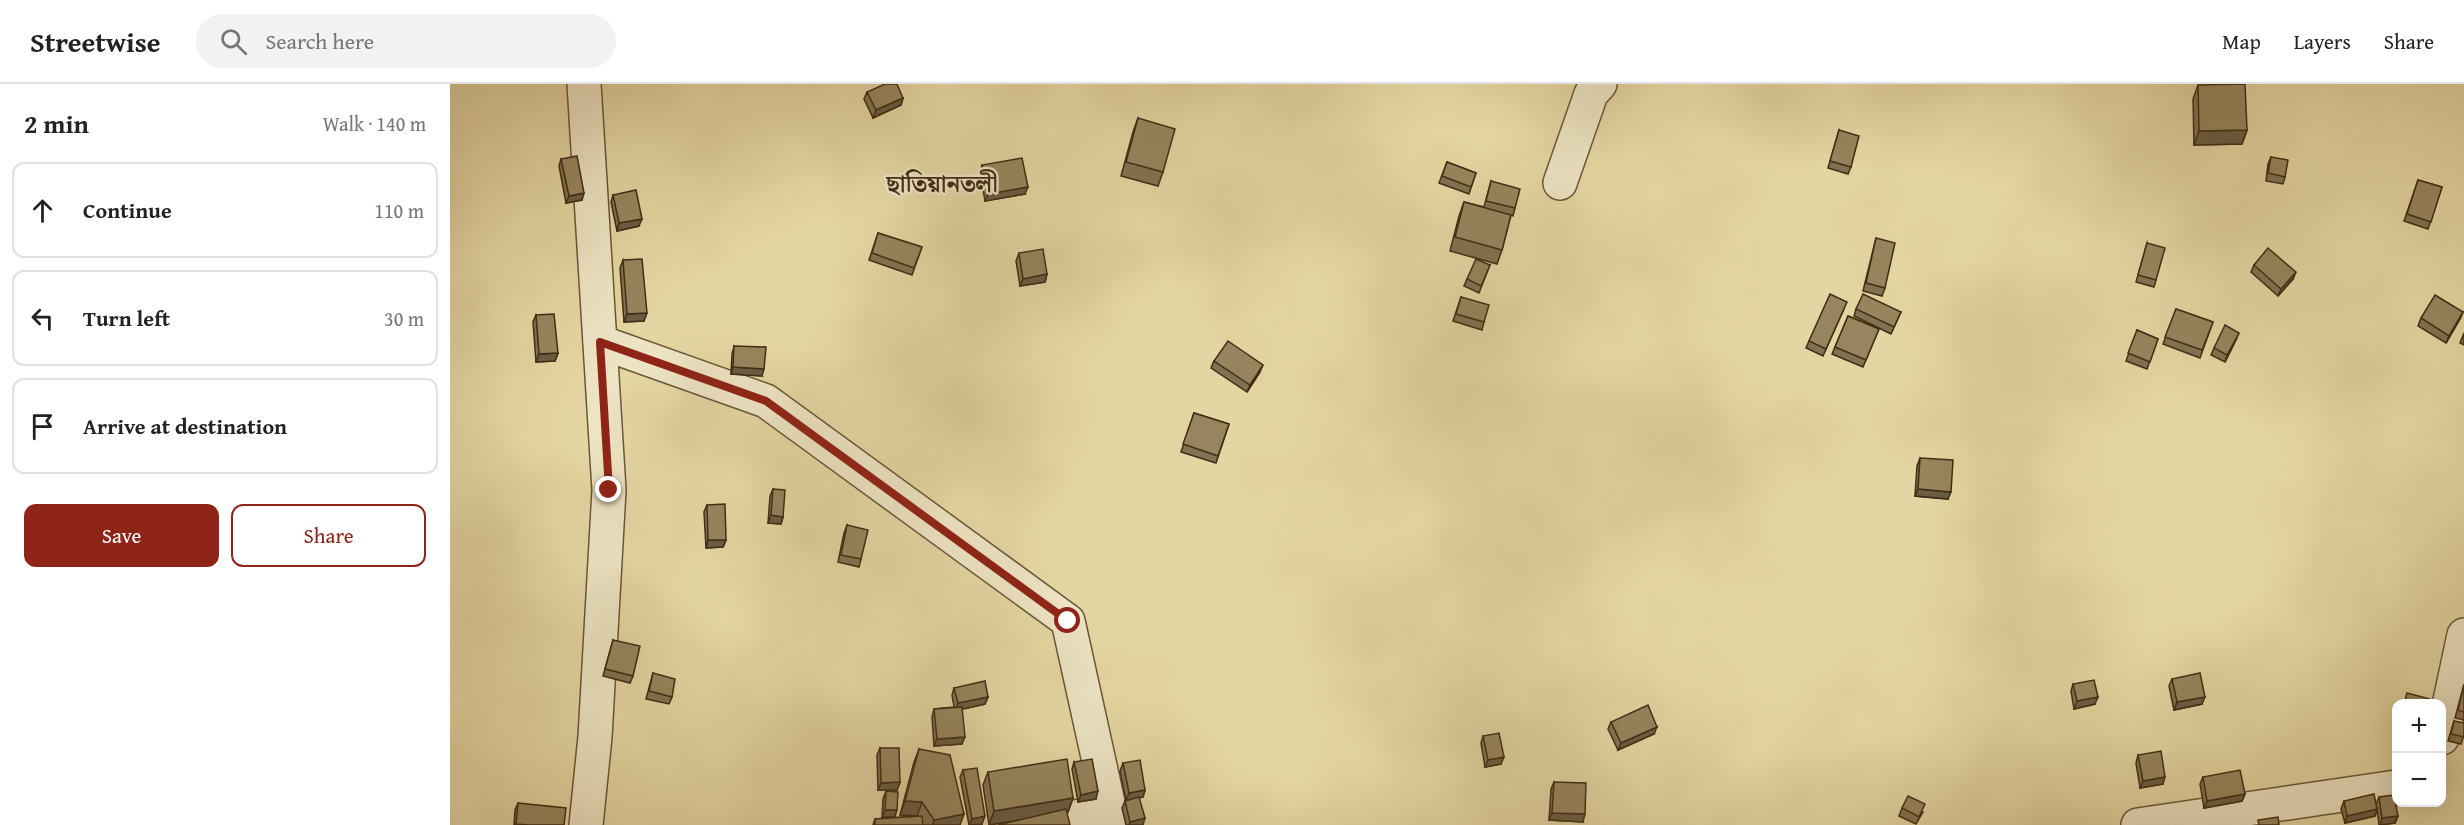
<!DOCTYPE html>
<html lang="en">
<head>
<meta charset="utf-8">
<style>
  body { margin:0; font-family:"Gentium Book Plus","Noto Serif Bengali",serif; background:#f2f2f2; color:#222 }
  .controls { position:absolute; right:18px; bottom:18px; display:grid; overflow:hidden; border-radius:12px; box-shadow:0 6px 24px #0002 }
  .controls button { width:54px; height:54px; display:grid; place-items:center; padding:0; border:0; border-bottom:2px solid #e0e0e0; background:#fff; color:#222; font:30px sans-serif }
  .stop { position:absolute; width:18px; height:18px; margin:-14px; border:4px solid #8f2418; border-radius:50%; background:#fff }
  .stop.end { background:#8f2418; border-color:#fff; box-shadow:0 2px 6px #0008 }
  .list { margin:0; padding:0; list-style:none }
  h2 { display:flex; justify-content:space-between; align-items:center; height:78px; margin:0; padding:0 24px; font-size:26px }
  h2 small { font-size:20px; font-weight:400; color:#767676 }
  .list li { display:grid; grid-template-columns:39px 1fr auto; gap:18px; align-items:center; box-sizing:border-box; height:96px; margin:0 12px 12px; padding:0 12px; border:2px solid #e0e0e0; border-radius:12px }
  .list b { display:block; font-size:22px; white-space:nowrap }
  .list em { font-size:20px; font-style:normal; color:#767676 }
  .actions { display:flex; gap:12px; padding:18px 24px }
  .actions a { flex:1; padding:14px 0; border:2px solid #8f2418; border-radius:12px; text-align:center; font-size:21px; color:#8f2418 }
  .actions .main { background:#8f2418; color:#fff }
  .icon { flex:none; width:33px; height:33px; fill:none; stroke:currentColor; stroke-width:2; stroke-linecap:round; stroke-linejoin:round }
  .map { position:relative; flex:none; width:2014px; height:741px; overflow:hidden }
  header { display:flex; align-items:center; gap:36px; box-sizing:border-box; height:84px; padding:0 30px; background:#fff; border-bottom:2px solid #e0e0e0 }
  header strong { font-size:28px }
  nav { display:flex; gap:33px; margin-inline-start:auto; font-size:21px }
  .search { width:420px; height:54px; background:#f2f2f2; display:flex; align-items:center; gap:15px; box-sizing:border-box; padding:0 21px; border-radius:33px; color:#767676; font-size:22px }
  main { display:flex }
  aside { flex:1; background:#fff }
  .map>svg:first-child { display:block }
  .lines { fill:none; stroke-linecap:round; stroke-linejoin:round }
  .street-casing { stroke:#6a5738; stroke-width:36 }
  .street { stroke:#ede4c3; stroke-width:33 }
  .wall { fill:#817251; stroke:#412d15; stroke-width:1.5 }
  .shaded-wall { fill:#695d42; stroke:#412d15; stroke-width:1.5 }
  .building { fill:#96855e; stroke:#412d15; stroke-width:1.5 }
  .route { stroke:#8f2418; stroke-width:8 }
  .labels { text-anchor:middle; stroke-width:4.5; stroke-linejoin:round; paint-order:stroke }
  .quarter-label { font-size:24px; font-weight:bold; fill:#412d15; stroke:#ede4c3 }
</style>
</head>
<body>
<header>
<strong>Streetwise</strong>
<div class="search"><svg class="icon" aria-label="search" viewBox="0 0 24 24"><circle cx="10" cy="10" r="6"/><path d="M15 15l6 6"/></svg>Search here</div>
<nav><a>Map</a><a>Layers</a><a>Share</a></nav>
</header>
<main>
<aside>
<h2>2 min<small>Walk · 140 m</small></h2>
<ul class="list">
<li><svg class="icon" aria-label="ahead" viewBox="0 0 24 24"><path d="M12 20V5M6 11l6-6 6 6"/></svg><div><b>Continue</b></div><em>110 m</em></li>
<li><svg class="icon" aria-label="left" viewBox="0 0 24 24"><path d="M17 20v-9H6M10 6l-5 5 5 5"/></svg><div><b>Turn left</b></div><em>30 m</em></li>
<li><svg class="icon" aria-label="arrive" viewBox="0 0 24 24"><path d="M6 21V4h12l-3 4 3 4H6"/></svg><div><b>Arrive at destination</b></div></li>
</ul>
<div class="actions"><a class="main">Save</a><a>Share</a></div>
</aside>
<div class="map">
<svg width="2014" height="741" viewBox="0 0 2014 741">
  <rect width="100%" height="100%" fill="#e4d6a2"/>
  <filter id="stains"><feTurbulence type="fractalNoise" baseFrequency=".00333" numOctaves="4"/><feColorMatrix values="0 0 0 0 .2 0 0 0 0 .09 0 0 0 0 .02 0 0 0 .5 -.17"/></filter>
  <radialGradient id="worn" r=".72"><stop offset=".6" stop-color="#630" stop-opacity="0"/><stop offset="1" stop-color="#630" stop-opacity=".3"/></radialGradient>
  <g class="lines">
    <g class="street-casing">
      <g id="street">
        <path d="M134,0L159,406L145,653L136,741"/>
        <path d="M1110,99L1141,10L1150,0"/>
        <path d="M150,258L316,317L618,537L663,741"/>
        <path d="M1992,654L2014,551"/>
        <path d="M579,741L660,727"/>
        <path d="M1688,741L1946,703"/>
      </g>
    </g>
    <use href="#street" class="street"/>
  </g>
  <g class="wall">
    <path d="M1748,1L1797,46L1792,60L1744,61L1743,15Z"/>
    <path d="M417,8L453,14L451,21L423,34L414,15Z"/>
    <path d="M688,34L713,88L708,102L671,92L683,48Z"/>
    <path d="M1389,46L1401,83L1398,90L1378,84Z"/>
    <path d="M1821,73L1835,93L1833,100L1816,97L1818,80Z"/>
    <path d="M111,75L132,116L116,119L109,82Z"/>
    <path d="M997,78L1026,89L1019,110L989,99Z"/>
    <path d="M532,81L575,110L535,117L530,89Z"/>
    <path d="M1968,96L1992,103L1978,145L1954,137Z"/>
    <path d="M1041,97L1065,124L1063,132L1061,131L1052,166L1047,180L1000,167L1009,132L1014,118L1034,123Z"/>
    <path d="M163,111L189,142L167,147L161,118Z"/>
    <path d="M428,149L472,163L462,191L419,176Z"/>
    <path d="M1426,154L1435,204L1432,212L1413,207Z"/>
    <path d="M1697,159L1706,196L1704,203L1686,198Z"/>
    <path d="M569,169L597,190L595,198L570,202L566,177Z"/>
    <path d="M173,176L194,237L174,238L170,184Z"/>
    <path d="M1040,181L1029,209L1014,202L1017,195Z"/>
    <path d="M1804,181L1843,195L1828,212L1801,188Z"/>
    <path d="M1011,213L1034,238L1032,246L1003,237Z"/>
    <path d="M1394,225L1373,272L1356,264L1359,257Z"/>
    <path d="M1406,225L1451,228L1441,250L1404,232Z"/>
    <path d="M1726,225L1763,238L1750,274L1713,260Z"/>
    <path d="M2013,228L2010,235L1996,259L1968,242L1971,234Z"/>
    <path d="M86,231L108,269L105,277L86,278L83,238Z"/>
    <path d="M1398,232L1429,245L1413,283L1382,270Z"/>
    <path d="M1687,246L1708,255L1697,285L1676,277Z"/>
    <path d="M2014,249V261L2010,259Z"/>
    <path d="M1786,256L1775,278L1761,271L1764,264Z"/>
    <path d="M284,262L312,292L281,290L282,270Z"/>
    <path d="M764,277L810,288L797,308L761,284Z"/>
    <path d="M744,329L779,340L766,379L731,368Z"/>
    <path d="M1470,374L1498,415L1465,412L1467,382Z"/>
    <path d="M323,405L333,433L331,440L318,439L320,412Z"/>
    <path d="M257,421L276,456L273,463L256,464L254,428Z"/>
    <path d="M397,441L411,475L409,483L388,478L394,449Z"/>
    <path d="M163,556L183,592L180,599L153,592Z"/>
    <path d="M203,589L222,613L219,620L196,615Z"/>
    <path d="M1722,595L1752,620L1724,626L1719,602Z"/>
    <path d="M1623,600L1645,620L1624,625L1621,607Z"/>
    <path d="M2014,600V636L2005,634Z"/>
    <path d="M504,604L538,613L535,620L512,625V660L484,662L482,633L484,625L504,623L502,611Z"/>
    <path d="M2004,637L2014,651L2011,660L1998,657Z"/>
    <path d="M1161,638L1204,650L1168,666L1158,645Z"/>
    <path d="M1033,652L1051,680L1035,683L1031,659Z"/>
    <path d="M430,664L450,698L447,706H428L427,671Z"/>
    <path d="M469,665L510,741H423L425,735L467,732L450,731L464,678Z"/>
    <path d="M1688,671L1713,700L1690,704L1686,679Z"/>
    <path d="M624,678L646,715L628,718L622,685Z"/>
    <path d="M673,679L695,706L693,713L689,714L693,741H676L672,724L675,717H676L670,687Z"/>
    <path d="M513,686L532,740L519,741L510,693Z"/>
    <path d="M538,688L623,714L618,728L539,741L533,701Z"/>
    <path d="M1753,693L1795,710L1792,717L1754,724L1750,700Z"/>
    <path d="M1104,698L1133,738L1099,736L1101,705Z"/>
    <path d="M436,707L445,733H432L433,715Z"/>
    <path d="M1929,713L1948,732L1945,739L1929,741L1927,726L1925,732L1895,739L1891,725L1894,717L1926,720Z"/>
    <path d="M68,719L114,741H64L65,726Z"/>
    <path d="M1452,724L1473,728L1466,740L1449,732Z"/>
  </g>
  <g class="shaded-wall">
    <path d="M453,14L451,21L423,34L426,26Z"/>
    <path d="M1797,46L1792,60L1744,61L1749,47Z"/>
    <path d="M578,103L575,110L535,117L538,110Z"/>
    <path d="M134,109L132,116L116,119L119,112Z"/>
    <path d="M192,135L189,142L167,147L169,139Z"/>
    <path d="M1846,188L1843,195L1828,212L1831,205Z"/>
    <path d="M597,190L595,198L570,202L573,195Z"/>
    <path d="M2013,228L2010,235L1996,259L1999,252Z"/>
    <path d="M197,229L194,237L174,238L177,230Z"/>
    <path d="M1789,249L1786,256L1775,278L1777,271Z"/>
    <path d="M108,269L105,277L86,278L89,270Z"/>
    <path d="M813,281L810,288L797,308L800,301Z"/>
    <path d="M283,283L314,285L312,292L281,290Z"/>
    <path d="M1468,405L1501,408L1498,415L1465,412Z"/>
    <path d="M321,431L333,433L331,440L318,439Z"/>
    <path d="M258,456H276L273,463L256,464Z"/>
    <path d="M538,613L535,620L505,627L508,619Z"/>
    <path d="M1648,613L1645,620L1624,625L1627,617Z"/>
    <path d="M1755,613L1752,620L1724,626L1727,618Z"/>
    <path d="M1207,643L1204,650L1168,666L1171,659Z"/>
    <path d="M515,653L512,660L484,662L487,655Z"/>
    <path d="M1054,673L1051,680L1035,683L1038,676Z"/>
    <path d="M1715,693L1713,700L1690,704L1693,697Z"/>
    <path d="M450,698L447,706H428L431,699Z"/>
    <path d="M695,706L693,713L676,717L679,709Z"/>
    <path d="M648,707L646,715L628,718L631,711Z"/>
    <path d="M1795,710L1792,717L1754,724L1757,717Z"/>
    <path d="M623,714L618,728L539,741L544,727Z"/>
    <path d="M455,717L472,718L467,732L450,731Z"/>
    <path d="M1927,725L1925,732L1895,739L1897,732Z"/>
    <path d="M435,726H447L445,733H432Z"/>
    <path d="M1102,729L1135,730L1133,738L1099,736Z"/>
    <path d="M514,730L510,741H483L484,736Z"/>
    <path d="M535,732L532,740L519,741L522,735Z"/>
    <path d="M1948,732L1945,739L1930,741L1932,734Z"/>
    <path d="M695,734L693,741H679L680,738Z"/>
  </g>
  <g class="building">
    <path d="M435,0H447L453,14L426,26L417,8Z"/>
    <path d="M1795,0L1797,46L1749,47L1748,1Z"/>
    <path d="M688,34L725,45L713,88L676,78Z"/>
    <path d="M1389,46L1409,52L1401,83L1380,77Z"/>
    <path d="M127,72L134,109L119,112L111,75Z"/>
    <path d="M1821,73L1838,76L1835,93L1818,89Z"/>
    <path d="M572,74L578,103L538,110L532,81Z"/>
    <path d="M997,78L1026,89L1021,103L992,92Z"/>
    <path d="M1968,96L1992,103L1981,138L1957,130Z"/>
    <path d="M1041,97L1070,105L1065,124L1036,117Z"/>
    <path d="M186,106L192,135L169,139L163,111Z"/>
    <path d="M1014,118L1061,131L1052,166L1005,153Z"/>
    <path d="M428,149L472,163L464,184L422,169Z"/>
    <path d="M1426,154L1445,159L1435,204L1416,199Z"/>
    <path d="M1697,159L1715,164L1706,196L1688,191Z"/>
    <path d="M1818,164L1846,188L1831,205L1804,181Z"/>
    <path d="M593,165L597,190L573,195L569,169Z"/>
    <path d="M192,175L197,229L177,230L173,176Z"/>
    <path d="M1026,175L1040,181L1031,202L1017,195Z"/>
    <path d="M1380,210L1397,218L1376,265L1359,257Z"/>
    <path d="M1413,210L1451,228L1444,243L1406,225Z"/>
    <path d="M1985,211L2013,228L1999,252L1971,234Z"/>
    <path d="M1011,213L1039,221L1034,238L1006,230Z"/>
    <path d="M1726,225L1763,238L1752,266L1715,253Z"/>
    <path d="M104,230L108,269L89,270L86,231Z"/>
    <path d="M1398,232L1429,245L1416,276L1385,263Z"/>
    <path d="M1775,241L1789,249L1777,271L1764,264Z"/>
    <path d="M1687,246L1708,255L1700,278L1678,269Z"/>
    <path d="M778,257L813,281L800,301L764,277Z"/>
    <path d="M284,262L316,263L314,285L283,283Z"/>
    <path d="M744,329L779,340L768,372L733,360Z"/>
    <path d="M1470,374L1503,376L1501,408L1468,405Z"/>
    <path d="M323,405L335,406L333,433L321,431Z"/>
    <path d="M275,420L276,456H258L257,421Z"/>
    <path d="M397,441L418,446L411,475L391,471Z"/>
    <path d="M163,556L190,562L183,592L155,585Z"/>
    <path d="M203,589L225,595L222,613L199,607Z"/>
    <path d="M1750,589L1755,613L1727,618L1722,595Z"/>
    <path d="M1644,596L1648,613L1627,617L1623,600Z"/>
    <path d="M535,597L538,613L508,619L504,604Z"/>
    <path d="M2014,601V628L2008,626Z"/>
    <path d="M1957,609L1980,615L1979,620H1954Z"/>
    <path d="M1198,621L1207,643L1171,659L1161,638Z"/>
    <path d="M512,623L515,653L487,655L484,625Z"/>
    <path d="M2004,637L2014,639V653L2001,650Z"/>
    <path d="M1049,649L1054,673L1038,676L1033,652Z"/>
    <path d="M430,664H449L450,698L431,699Z"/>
    <path d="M469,665L500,671L514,730L484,736L472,718L455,717Z"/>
    <path d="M1711,667L1715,693L1693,697L1688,671Z"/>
    <path d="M617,675L623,714L544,727L538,688Z"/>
    <path d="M642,675L648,707L631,711L624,678Z"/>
    <path d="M690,676L695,706L679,709L673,679Z"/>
    <path d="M527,684L535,732L522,735L513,686Z"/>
    <path d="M1790,686L1795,710L1757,717L1753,693Z"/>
    <path d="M1104,698L1136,699L1135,730L1102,729Z"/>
    <path d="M436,707L448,708L447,726H435Z"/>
    <path d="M1924,710L1927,725L1897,732L1894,717Z"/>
    <path d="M1944,711L1948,732L1932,734L1929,713Z"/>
    <path d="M1458,712L1475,720L1469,733L1452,724Z"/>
    <path d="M689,713L695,734L680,738L675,717Z"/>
    <path d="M68,719L116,724L114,741H79L66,740Z"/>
    <path d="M616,725L620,741H548Z"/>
    <path d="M472,732L473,741H425V735Z"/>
    <path d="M1828,733L1829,741H1809L1808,736Z"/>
  </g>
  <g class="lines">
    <path class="route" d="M159,406L150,258L316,317L618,537"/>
  </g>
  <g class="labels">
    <g class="quarter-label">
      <text x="492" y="108">ছাতিয়ানতলী</text>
    </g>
  </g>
  <rect width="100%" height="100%" filter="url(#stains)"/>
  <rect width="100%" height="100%" fill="url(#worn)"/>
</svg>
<div class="controls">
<button>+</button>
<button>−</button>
</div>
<div class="stop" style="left:618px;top:537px"></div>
<div class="stop end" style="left:159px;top:406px"></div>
</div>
</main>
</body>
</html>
